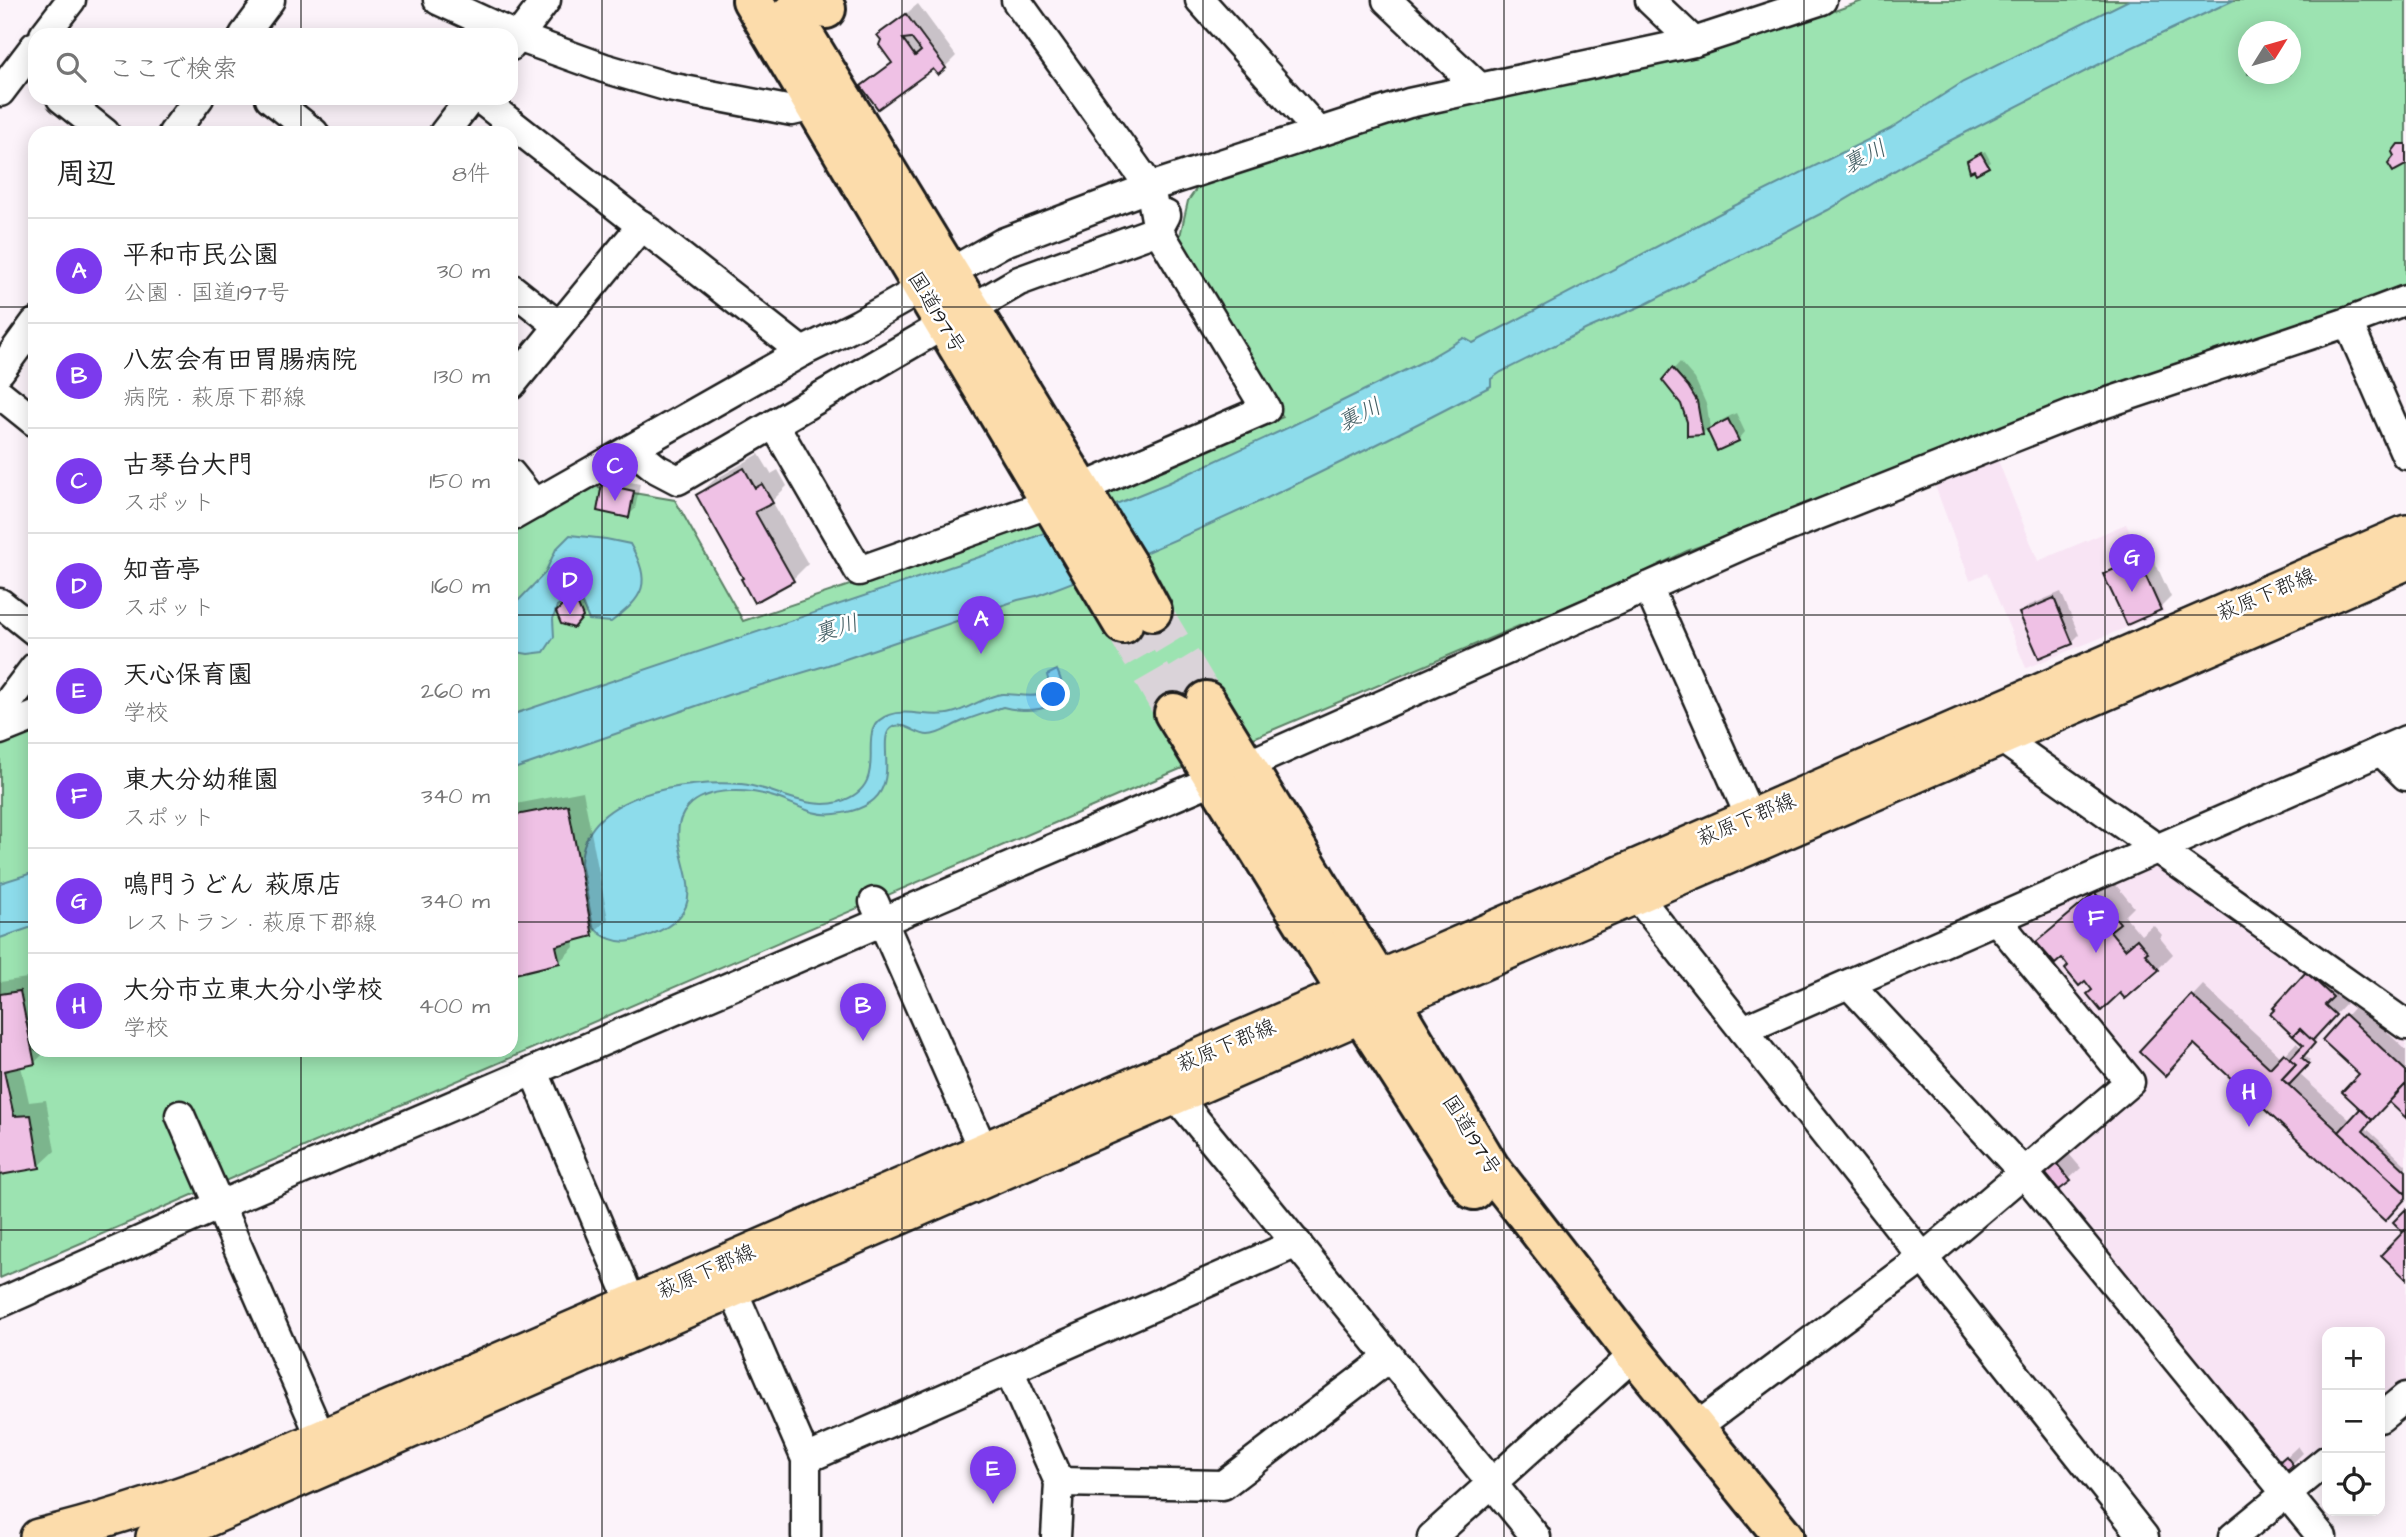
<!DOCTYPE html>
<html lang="ja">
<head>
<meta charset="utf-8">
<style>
  body { margin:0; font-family:"Architects Daughter","Klee One",sans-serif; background:#f2f2f2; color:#222 }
  .controls { position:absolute; right:21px; bottom:21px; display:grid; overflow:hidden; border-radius:14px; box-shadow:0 4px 18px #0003 }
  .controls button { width:63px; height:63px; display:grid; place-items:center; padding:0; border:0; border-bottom:2px solid #e0e0e0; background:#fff; color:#222; font:35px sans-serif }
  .compass { position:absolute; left:2238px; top:21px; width:63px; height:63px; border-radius:50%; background:#fff; box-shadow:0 4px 18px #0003; rotate:53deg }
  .you { position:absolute; left:1054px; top:695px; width:24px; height:24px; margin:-18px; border:5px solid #fff; border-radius:50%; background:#1a73e8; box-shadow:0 0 0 10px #1a73e833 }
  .badge { display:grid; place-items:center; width:46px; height:46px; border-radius:50%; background:#7c3aed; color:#fff; font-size:23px; font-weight:700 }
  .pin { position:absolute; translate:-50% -58px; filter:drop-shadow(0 2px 4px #0008) }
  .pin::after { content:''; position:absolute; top:37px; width:24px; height:21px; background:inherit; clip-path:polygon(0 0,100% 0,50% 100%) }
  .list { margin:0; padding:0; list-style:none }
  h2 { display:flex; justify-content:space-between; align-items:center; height:91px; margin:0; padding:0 28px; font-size:30px }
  h2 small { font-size:23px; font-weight:400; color:#767676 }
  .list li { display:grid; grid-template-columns:46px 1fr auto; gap:21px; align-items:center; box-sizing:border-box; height:105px; padding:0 28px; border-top:2px solid #e0e0e0 }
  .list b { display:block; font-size:26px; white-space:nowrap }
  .list p { margin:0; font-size:23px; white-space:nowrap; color:#767676 }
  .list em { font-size:23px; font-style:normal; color:#767676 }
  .icon { flex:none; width:38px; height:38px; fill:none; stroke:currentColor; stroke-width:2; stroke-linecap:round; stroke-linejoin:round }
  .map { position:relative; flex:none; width:2406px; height:1537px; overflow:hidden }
  .search { position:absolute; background:#fff; box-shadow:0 4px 18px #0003; left:28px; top:28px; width:490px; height:77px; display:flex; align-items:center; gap:18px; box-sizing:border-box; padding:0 24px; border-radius:21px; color:#767676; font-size:26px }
  .panel { position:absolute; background:#fff; box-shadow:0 4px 18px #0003; left:28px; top:126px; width:490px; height:931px; border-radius:21px }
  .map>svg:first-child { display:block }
  .built { fill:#f8e4f4 }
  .green { fill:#9ce3b1; stroke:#5c8066; stroke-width:2; fill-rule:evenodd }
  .water { fill:#8ddceb; stroke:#608f98; stroke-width:2 }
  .shadow { fill:#0003 }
  .building { fill:#efc1e5; stroke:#1c1c1c; stroke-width:2; fill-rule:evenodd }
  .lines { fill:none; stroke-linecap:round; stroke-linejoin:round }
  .highway-tunnel { stroke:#dad3d9; stroke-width:38; stroke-dasharray:38 19; stroke-linecap:butt }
  .minor-casing { stroke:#1c1c1c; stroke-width:33 }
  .major-casing { stroke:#1c1c1c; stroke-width:40 }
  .highway-casing { stroke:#1c1c1c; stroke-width:44 }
  .minor { stroke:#fff; stroke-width:28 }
  .major { stroke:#fcdcab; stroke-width:35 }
  .highway { stroke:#fcdcab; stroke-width:38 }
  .grid { fill:none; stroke:#1c1c1c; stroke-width:2; stroke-opacity:0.55 }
  .labels { text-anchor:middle; stroke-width:5; stroke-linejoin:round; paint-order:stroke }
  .street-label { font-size:21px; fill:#1c1c1c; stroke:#fff }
  .water-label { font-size:23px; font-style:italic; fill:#445f64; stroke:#fff }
</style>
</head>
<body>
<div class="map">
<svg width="2406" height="1537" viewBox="0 0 2406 1537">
  <rect width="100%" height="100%" fill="#fcf3fa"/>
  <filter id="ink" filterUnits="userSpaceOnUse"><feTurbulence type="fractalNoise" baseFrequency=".0143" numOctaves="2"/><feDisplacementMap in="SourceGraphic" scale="14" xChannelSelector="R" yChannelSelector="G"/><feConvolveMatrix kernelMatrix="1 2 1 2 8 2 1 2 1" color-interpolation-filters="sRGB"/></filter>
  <g filter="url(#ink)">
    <g class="built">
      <path d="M1997,458L2038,561L2126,524L2165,612L2026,668L1987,573L1970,580L1934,483Z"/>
      <path d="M2150,860L2406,1038V1381L2380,1402V1332H2327V1444L2290,1474L2281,1473L2039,1170L2143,1084L2012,930V922Z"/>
    </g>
    <path class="green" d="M1865,0H2406V285L1687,551L1628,580L1173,772L0,1278V742L35,726V1050H511V527L586,485L675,500L743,621L1019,528L1283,417L1178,245L1188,201L1197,188L1212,181L1304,153L1412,116L1693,55L1815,18ZM2248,32H2290V74H2248Z"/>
    <g class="water">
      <path d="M2129,0H2234L2131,48L1916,158L1828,210L1646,304L1587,329L1501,372L1491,379V386C1343,463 1193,538 1036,596L1018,600L828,665L728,695L511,770V715L1012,546L1168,483L1287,428L1426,360L1464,338L1473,343L1734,206L1890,129L1963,82Z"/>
      <path d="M570,535L606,539L630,544C653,583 644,597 611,622L589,620L581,601L568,599L557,606L553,619L554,637L544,652L528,654L511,651V604L519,600L545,573L556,549Z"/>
      <path d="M1057,670C1059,675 1062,681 1062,687C1062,714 1020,712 1003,707C989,712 976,716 963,721C952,725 940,735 928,735C917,735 904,721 893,727C870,738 917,805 835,814C811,817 795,803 774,797C750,789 707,786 688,807C650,849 743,912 631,941C618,944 602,937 593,927L581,863C584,792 687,780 741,784C773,787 806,811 839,802C898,784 848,728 889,715C908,708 932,719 952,713C969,709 985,696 1002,694C1018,693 1057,706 1047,675Z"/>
      <path d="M35,872V926L0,938V883Z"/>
    </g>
    <g class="shadow">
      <path d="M918,4L956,56L945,67H934L863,86L893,61L879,36Z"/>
      <path d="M1985,151L1991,162L1977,172L1972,158Z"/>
      <path d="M1680,362L1695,379L1707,406L1710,429L1716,423L1736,413L1745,432L1738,440L1718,449L1708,428L1702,434L1688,421L1682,403L1664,380Z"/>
      <path d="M759,454L771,474L778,470L787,486L772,501L808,564L792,580L745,577L698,495L714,480Z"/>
      <path d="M611,478L640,484L635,509L628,516L603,485Z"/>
      <path d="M2149,549L2171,597L2160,608L2106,575L2117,564Z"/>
      <path d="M2061,592L2079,635L2072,642L2021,614L2028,606Z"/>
      <path d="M571,599L581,602L586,613L574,626L558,612Z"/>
      <path d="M583,791L608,919L592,934L573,939L574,947L559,962L511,973V805Z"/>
      <path d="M2111,879L2134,907L2125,916L2141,935L2153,925L2162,935L2160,938L2173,954L2158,969L2094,990L2062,955L2039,942Z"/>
      <path d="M2319,962L2343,984L2335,993L2346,1003L2314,1037L2317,1039L2303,1054L2310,1060L2298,1073L2351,1121L2363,1109L2362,1074L2346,1016L2357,1004L2406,1050V1116L2389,1100L2365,1127L2406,1165V1197L2194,1042L2141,1051L2203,985L2282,1058L2296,1043L2302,1048L2305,1045L2275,1007Z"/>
      <path d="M34,977L35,1050H47L34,1063L21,1066L29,1102L46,1100L55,1151L39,1166L0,1173V982Z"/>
      <path d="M2069,1154L2081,1168L2059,1188L2048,1173Z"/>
      <path d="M2298,1446L2303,1453L2292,1464L2280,1463Z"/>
    </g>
    <g class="building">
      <path d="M906,14L946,68L938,75L933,69L878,109L861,86L892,63L879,45L881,40L877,35ZM911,38L921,51L915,56L903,39Z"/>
      <path d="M2398,144H2406V165L2393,172L2388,164L2394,156L2392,152Z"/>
      <path d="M1981,153L1989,167L1976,174L1974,170L1970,172L1967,161Z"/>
      <path d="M1672,368L1688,386L1697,401L1703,435L1687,436V422L1681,404L1662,380Z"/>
      <path d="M1728,419L1739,441L1717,451L1707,430Z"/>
      <path d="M744,468L755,488L762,484L773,503L755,512L794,581L754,603L741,579L743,578L696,495Z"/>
      <path d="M602,484L634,491L629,518L597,511Z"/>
      <path d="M2138,559L2161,610L2127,625L2103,574Z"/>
      <path d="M2054,598L2073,644L2039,658L2019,613Z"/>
      <path d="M566,602L578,605L583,617L574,628L561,624L556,612Z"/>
      <path d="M568,805L593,936L556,946L560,963L511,975V816Z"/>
      <path d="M2095,893L2120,923L2110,931L2125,949L2137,939L2148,952L2145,954L2159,970L2125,999L2120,993L2101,1011L2087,994L2092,990L2085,981L2079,986L2065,969L2068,966L2062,958L2055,964L2036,942Z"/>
      <path d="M2306,972L2333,997L2325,1005L2336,1015L2312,1041L2300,1029L2293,1036L2270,1014L2275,1009L2273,1008Z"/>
      <path d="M20,991L35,1064L4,1071L14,1116L31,1115L40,1168L0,1175V994Z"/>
      <path d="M2191,995L2270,1068L2284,1053L2296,1064L2282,1079L2406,1194V1198L2385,1221L2194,1044L2165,1076L2139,1051Z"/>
      <path d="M2345,1014L2406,1071V1084L2372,1120L2342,1092L2359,1074L2322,1040Z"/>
      <path d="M2300,1029L2315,1043L2302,1058L2309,1064L2289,1085L2282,1079L2296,1064L2290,1059L2303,1045L2293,1036Z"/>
      <path d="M2406,1084V1118L2389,1102Z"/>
      <path d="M2360,1109L2372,1120L2363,1131L2406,1171V1194L2339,1132Z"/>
      <path d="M2057,1164L2071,1181L2059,1190L2045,1173Z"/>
      <path d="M2406,1209V1229L2403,1232L2393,1222Z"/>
      <path d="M2406,1229V1279L2381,1255Z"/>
      <path d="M2286,1456L2293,1465L2285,1472L2278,1463Z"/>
    </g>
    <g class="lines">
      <g class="highway-tunnel">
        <path d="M1152,611L1206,701"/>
        <path d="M1123,624L1174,713"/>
      </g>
      <g class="minor-casing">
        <g id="minor">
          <path d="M438,0L518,37L604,68L669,87L792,111L814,106"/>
          <path d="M1016,0L1150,187L1158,230L1266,409L1080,489"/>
          <path d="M1200,0L1319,132"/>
          <path d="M1387,0L1480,88"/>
          <path d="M1650,0L1694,42"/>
          <path d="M44,35L71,0"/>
          <path d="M244,35L270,0"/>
          <path d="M511,46L546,0"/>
          <path d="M0,92L35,46"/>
          <path d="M61,98L105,133"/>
          <path d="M270,98L314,133"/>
          <path d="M479,98L802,352"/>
          <path d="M173,133L199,98"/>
          <path d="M444,133L471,98"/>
          <path d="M511,288L559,326"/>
          <path d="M2348,322L2406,455"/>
          <path d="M0,371L35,323"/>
          <path d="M511,385L642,225"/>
          <path d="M0,394L35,422"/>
          <path d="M774,424L859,571L1051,503"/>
          <path d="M632,449L657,469L678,480L1019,281L1158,230L1166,215"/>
          <path d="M511,474L535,504"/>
          <path d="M511,517L802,352L859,324L1002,243L1150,187L1409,103L1694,42L1822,0"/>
          <path d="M1648,587L1759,837"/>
          <path d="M0,603L35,631"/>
          <path d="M0,713L35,667"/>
          <path d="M1992,721L2001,738L2406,1025"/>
          <path d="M0,730L35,716"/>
          <path d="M2381,751L2406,776"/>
          <path d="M1247,765L1747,543L2070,415L2348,322L2406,300"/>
          <path d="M1628,878L1637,896L2144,1537"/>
          <path d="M874,902L991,1168"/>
          <path d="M1849,984L2024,1173L2322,1537"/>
          <path d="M1743,1030L2406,740"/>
          <path d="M534,1072L639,1321"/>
          <path d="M1176,1096L1536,1537"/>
          <path d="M180,1115L329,1456"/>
          <path d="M724,1270L806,1459V1537"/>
          <path d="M0,1303L220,1205L1215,779"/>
          <path d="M1009,1370L1059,1482L1056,1537"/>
          <path d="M2380,1418L2406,1397"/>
          <path d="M1695,1428L1923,1258L2130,1082L1996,919"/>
          <path d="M806,1459L1297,1243"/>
          <path d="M1059,1482L1223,1485L1390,1357"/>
          <path d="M1432,1537L1635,1354"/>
          <path d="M2233,1537L2327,1460"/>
        </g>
      </g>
      <g class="major-casing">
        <g id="major">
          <path d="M38,1537C106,1521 171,1499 236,1475L2406,533"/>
          <path d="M154,1537L200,1522L1391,1002L2406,562"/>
        </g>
      </g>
      <g class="highway-casing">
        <g id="highway">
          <path d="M752,0L1123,624"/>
          <path d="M818,0L826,9"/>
          <path d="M791,14L1129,568L1152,611"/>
          <path d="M1206,701L1391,1002L1490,1168L1635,1354L1784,1537"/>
          <path d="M1174,713L1347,992L1474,1190"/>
        </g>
      </g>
      <use href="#minor" class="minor"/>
      <use href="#major" class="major"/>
      <use href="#highway" class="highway"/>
    </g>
  </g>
  <path class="grid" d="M301,0V35M602,0V1537M902,0V1537M1203,0V1537M1504,0V1537M1804,0V1537M2105,0V1537M301,98V133M0,307H35M511,307H2406M0,615H35M511,615H2406M0,922H35M511,922H2406M301,1050V1537M0,1230H2406"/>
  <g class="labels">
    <g class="street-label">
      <text transform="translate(937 312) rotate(59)" y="7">国道197号</text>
      <text transform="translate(2266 594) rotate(-23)" y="7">萩原下郡線</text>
      <text transform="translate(1746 819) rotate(-23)" y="7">萩原下郡線</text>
      <text transform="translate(1226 1045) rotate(-23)" y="7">萩原下郡線</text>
      <text transform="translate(1472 1135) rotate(58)" y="7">国道197号</text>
      <text transform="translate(706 1271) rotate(-24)" y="7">萩原下郡線</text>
    </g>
    <g class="water-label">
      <text transform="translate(1864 156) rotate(-27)" y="8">裏川</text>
      <text transform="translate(1359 414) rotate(-27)" y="8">裏川</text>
      <text transform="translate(836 628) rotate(-17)" y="8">裏川</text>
    </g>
  </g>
</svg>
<div class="controls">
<button>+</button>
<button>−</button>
<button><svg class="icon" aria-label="locate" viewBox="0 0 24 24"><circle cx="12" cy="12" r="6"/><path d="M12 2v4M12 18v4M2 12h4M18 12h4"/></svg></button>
</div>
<svg class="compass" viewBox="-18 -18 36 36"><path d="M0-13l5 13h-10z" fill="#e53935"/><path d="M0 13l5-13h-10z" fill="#767676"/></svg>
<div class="you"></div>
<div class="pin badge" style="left:981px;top:654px">A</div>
<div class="pin badge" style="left:863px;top:1041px">B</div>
<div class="pin badge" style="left:615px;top:501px">C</div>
<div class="pin badge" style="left:570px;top:615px">D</div>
<div class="pin badge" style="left:993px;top:1504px">E</div>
<div class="pin badge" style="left:2096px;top:953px">F</div>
<div class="pin badge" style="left:2132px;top:592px">G</div>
<div class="pin badge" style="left:2249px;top:1127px">H</div>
<div class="search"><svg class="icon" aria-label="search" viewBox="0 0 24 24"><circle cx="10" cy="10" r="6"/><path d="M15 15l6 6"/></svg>ここで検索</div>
<section class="panel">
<h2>周辺<small>8件</small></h2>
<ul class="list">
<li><span class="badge">A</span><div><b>平和市民公園</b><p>公園 · 国道197号</p></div><em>30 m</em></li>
<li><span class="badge">B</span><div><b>八宏会有田胃腸病院</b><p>病院 · 萩原下郡線</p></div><em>130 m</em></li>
<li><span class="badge">C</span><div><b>古琴台大門</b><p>スポット</p></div><em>150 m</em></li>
<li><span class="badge">D</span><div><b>知音亭</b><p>スポット</p></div><em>160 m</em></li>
<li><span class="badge">E</span><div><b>天心保育園</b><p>学校</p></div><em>260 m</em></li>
<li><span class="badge">F</span><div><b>東大分幼稚園</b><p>スポット</p></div><em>340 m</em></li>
<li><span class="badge">G</span><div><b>鳴門うどん 萩原店</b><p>レストラン · 萩原下郡線</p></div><em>340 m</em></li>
<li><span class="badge">H</span><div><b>大分市立東大分小学校</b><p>学校</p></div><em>400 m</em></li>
</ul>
</section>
</div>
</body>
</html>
